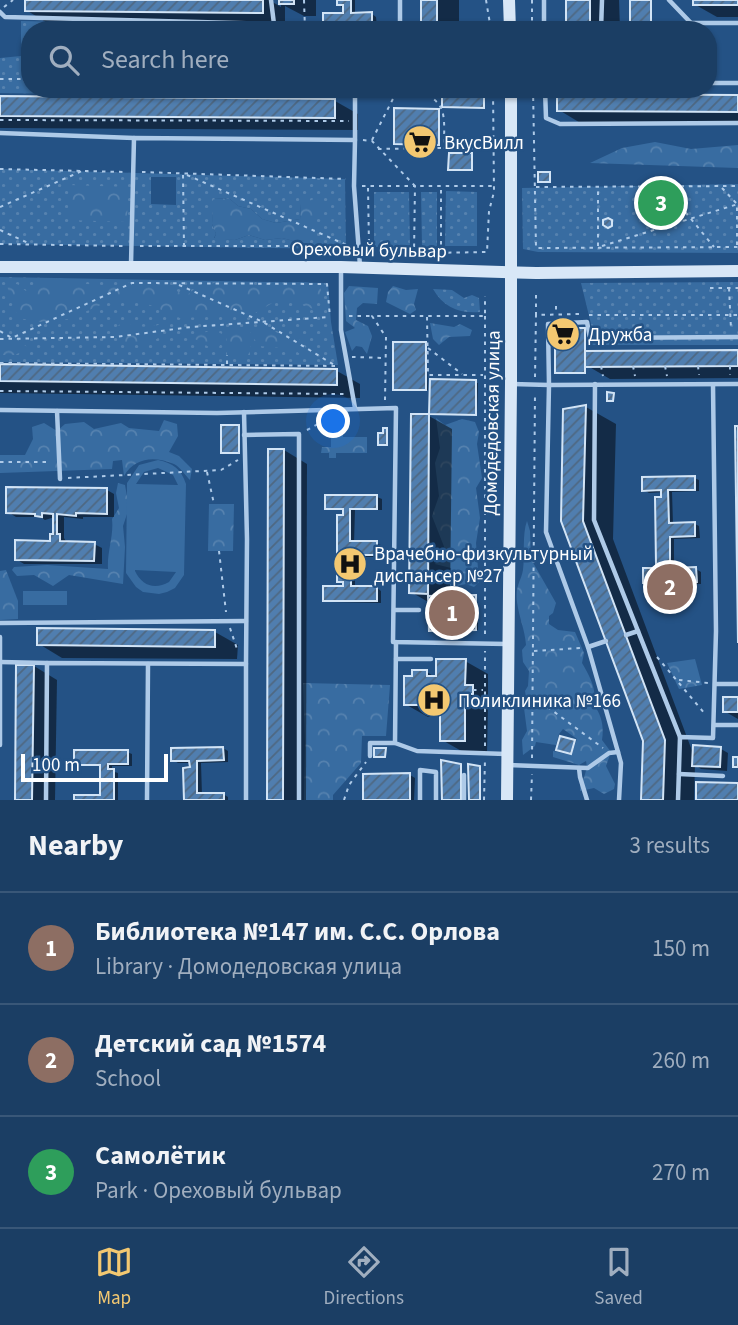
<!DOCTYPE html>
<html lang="en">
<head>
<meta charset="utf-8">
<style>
  body { margin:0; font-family:"Source Sans 3",sans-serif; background:#24456a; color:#f1f3f6 }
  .scale { position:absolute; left:21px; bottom:18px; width:147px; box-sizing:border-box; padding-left:7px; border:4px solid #fff; border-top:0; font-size:19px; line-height:24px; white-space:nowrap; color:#fff; -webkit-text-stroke:5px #245285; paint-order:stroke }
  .you { position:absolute; left:334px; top:422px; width:24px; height:24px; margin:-18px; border:5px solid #fff; border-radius:50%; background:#1a73e8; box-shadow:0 0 0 10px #1a73e833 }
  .badge { display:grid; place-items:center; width:46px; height:46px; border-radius:50%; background:#f3c871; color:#fff; font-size:23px; font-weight:700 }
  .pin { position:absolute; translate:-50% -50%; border:4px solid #fff; box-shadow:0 2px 7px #0006 }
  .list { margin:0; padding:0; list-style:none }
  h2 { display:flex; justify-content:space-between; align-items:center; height:91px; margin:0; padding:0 28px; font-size:30px }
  h2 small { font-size:23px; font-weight:400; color:#a0aebf }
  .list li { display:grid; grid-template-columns:46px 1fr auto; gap:21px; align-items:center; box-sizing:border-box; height:112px; padding:0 28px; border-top:2px solid #395778 }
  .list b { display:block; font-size:26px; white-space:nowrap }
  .list p { margin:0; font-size:23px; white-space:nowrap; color:#a0aebf }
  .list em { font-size:23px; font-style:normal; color:#a0aebf }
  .icon { flex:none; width:38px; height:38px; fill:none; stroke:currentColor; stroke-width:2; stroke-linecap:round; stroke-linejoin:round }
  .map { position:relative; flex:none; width:738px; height:800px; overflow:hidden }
  .search { position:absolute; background:#1b3e64; box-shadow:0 2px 5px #0004; left:21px; right:21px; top:21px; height:77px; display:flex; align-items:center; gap:18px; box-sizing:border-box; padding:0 24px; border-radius:28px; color:#a0aebf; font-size:26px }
  .sheet { height:427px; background:#1b3e64 }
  nav { display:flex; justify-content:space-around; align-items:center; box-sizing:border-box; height:98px; border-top:2px solid #395778; background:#1b3e64; font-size:19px; color:#a0aebf }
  nav a { display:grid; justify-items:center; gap:4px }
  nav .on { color:#f3c871 }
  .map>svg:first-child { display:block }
  .grass { fill:url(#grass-dots); fill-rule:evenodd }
  .forest { fill:url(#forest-crowns) }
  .garden { fill:#386ca1; fill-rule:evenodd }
  .shadow { fill:#0007 }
  .building { fill:url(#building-hatch); stroke:#d2e4f6; stroke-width:2 }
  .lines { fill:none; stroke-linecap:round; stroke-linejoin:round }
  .path { stroke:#aecae8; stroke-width:2; stroke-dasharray:3.5 5; stroke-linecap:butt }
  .lane { stroke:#aecae8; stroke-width:4.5 }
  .secondary { stroke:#d8e7f7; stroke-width:12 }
  .labels { text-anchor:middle; stroke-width:5; stroke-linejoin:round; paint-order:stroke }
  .poi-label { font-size:19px; fill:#fff; stroke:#245285; text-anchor:start }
  .street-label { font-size:19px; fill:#fff; stroke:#245285 }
</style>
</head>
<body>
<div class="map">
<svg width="738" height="800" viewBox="0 0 738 800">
  <defs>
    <pattern id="grass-dots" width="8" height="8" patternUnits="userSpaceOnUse" patternTransform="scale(1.75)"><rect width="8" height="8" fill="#386ca1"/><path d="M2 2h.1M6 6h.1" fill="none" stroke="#5682af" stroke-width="1.8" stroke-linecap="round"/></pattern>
    <pattern id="forest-crowns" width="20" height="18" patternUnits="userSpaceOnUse" patternTransform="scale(1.75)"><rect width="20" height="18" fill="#386ca1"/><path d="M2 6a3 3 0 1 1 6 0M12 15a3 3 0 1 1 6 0" fill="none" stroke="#5682af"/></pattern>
    <pattern id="building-hatch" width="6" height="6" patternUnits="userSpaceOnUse" patternTransform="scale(1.75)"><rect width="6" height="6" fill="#507eaf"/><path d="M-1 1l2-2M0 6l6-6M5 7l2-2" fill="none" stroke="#4e6882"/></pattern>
  </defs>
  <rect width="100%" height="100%" fill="#245285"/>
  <g class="grass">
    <path d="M21,21L273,27L278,30H30V89H352L351,98L0,93V58L21,56Z"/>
    <path d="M0,169L345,179L346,249L0,244ZM151,177H176V205L151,204ZM214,198L230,199L238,206L251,209L262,219L276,223L300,219L301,204L306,240L294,241L282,238L265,240L249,235L235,240L214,238L216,234L212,224Z"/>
    <path d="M738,184V253L538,252L523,249L522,188Z"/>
    <path d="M446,191L477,192V246H445Z"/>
    <path d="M374,192H409L410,247H374Z"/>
    <path d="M421,192H437V247H422Z"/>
    <path d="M0,277L328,283L331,322L338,365L0,362Z"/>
    <path d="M738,282V345H591L592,328L581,283Z"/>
    <path d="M433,289L452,290L464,298L472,295L479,298L480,312C460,314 443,307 433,289Z"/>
  </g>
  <g class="forest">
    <path d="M655,142L691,149L738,145V168L590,163L622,148Z"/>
    <path d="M69,185L128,187L127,222L68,220Z"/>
    <path d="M213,198L230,199L238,206L251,209L262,219L276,223L300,219L301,204L314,199L323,201L324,208L314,219L315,225L306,240L294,241L282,238L265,240L249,235L235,240L214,239L216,234L212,224Z"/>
    <path d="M60,278L87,284L117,286L133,281H157L186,296L198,286L220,282L257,285L305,282L321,285V296L313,309L297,302H274L247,318L224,316L180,318L150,305L114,299L69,319L41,322L18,318L7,286L17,284L31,295L44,282Z"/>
    <path d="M349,286L378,288L377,304L363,303L357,308L356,320L368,326L372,336L367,354L362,347L356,346L352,351L345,332L355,328L346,321L344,293Z"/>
    <path d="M393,286L406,290L418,289L414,304L416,310L410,314L386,302L388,292Z"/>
    <path d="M124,321C141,330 151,327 169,322L157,339L122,345L115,328Z"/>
    <path d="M430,323L454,327L460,324L472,330L470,336L449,337L439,345L433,339Z"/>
    <path d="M0,328L3,330L30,349L14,355H0Z"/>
    <path d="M226,328H250V355H227Z"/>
    <path d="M268,328L282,335L300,334L299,341L308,350L321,356L309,359L292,349L259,346L252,336L254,332Z"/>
    <path d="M215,330L225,336L219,347H209L195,339L197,334Z"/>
    <path d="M436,418L445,425L462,419L475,422L479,432L477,444L482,478L476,488L480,518L476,543L479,582L474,587L466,584L447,588L452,577L451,568L435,564L445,549L432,516L439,496L435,463L440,448Z"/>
    <path d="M164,420L177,424L178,436L169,452L179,456L192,469L190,480C185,475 180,467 174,464C155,456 135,457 124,476L122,460L113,461L112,469L0,473V455H25L33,439L32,427L44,423L57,431L65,424L84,422L94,429L121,423L129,428L159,431Z"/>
    <path d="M331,426H343V437H367V453H336V458H329V453H321L322,447H331Z"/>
    <path d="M118,483L125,485L129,508L123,526L125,547L123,584L69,575L53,586L34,575L17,576L12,570L14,567L47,565L108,569C107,551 114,536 112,519L119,508L116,493Z"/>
    <path d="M209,504H234L233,551H208Z"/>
    <path d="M527,521L530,531L531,559L556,603L553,613L549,616V624L558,630L575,632L584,653L582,663C590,677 597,689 594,705C602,716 604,727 602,740L611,752L606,766L615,784L614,789L604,794L594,788L580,791V785C584,780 588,767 586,761L579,765L553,757V751L571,755L577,739L563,729L559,734L556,745L536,742L535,746L523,755L522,740L527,731L524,708L527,703L525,691L528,686L529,671L523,662L522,650L526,645C525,630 519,617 517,602C515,585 521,582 523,570C525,556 522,534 527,521Z"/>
    <path d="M6,570L18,601V619L0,620V571Z"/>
    <path d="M695,659L702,685L679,689L667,663Z"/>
    <path d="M303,683L390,685L386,736H362L361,763L333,795V800H304L305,743Z"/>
  </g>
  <g class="garden">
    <path d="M158,460C173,463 181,469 186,484L184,575L175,588L167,592L159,594L143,592L136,587L126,573L127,483L139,465ZM158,468L173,475L178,485L136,484L144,472ZM135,571V570L176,572L169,582C155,590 142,586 135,571Z"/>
    <rect x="23" y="591" width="44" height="14"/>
  </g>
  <g class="shadow">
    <path d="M26,0H269L281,7V0H316V16H304L285,6V25L49,24L26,10Z"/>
    <path d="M338,0H355V14H372L376,17L377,27H330L325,24L345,15Z"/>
    <rect x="423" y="0" width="36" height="30"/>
    <path d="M568,0H619L620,30H568Z"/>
    <rect x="632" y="0" width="20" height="30"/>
    <path d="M694,0H738V17H717L694,4Z"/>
    <path d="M711,49L712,71H708Z"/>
    <path d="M738,96V124H582L559,110Z"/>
    <path d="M0,98L335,101L358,114V130L0,128Z"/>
    <path d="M439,110L440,144H397Z"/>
    <path d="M584,330L586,353L738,352V378L610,379L586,365V373H558Z"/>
    <path d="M426,344L428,390H396Z"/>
    <path d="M0,366L337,371L360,384V398L0,393Z"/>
    <path d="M432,381L478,383L477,415L431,414Z"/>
    <path d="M586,407L616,424L613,539L694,756L721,749L728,753L727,771L701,769L695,765L694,800H643L645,740L563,521Z"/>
    <path d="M429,416L452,429L450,597L477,598L478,630L433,631L430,603L411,592Z"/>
    <path d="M239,427L240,453H225Z"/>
    <path d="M284,450L307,464L306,800H268Z"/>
    <path d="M694,478L699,480V491L672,492L673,524H695L699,526L700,538L674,539V569H696L701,572V584L649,585L645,582L664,570L658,563L663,492L649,493L644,490Z"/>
    <path d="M107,490L114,494V517H83V519L64,517V538L67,543L94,544L102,548V564H24L16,559L52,542L55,536V517L45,520L40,517H16L8,512Z"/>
    <path d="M377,497L382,499V510H355L354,543H376L381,545V557H355V588H377L381,591V603L330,602L325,600L345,588L343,583L339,581L345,510H331L326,508Z"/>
    <path d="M215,632L238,645L237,659L62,658L39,644Z"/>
    <path d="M465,661L488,674V695L496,700V706H488L487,753H465L442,740V717H428L405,704L427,672L438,679Z"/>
    <path d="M34,666L57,680L55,800H17Z"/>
    <path d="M738,699V719L724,711Z"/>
    <path d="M223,748L228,751V762L201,763L202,795L223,794L228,797V800H186L191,763H178L173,760Z"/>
    <path d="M127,752L132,754V766H112V771L118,773V800H76L102,797V766H80L76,764Z"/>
    <path d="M460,765L462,767V800H444Z"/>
    <path d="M479,768L481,800H471Z"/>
    <path d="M410,775L415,778L414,800H364Z"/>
  </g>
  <g class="building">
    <path d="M25,0H263V13L25,11Z"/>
    <rect x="279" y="0" width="15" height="4"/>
    <path d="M337,0H351V13L372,12V25H323V13H343V5H337Z"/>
    <rect x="421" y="0" width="16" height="30"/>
    <path d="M566,0H590V25L566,30Z"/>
    <rect x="630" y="0" width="21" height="30"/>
    <rect x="693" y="0" width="45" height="5"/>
    <rect x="708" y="47" width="3" height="24"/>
    <path d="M442,89H484V108L442,107Z"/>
    <path d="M557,94L738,95V112L557,111Z"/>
    <path d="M0,96L335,99V118L0,116Z"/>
    <path d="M394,108L439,109V145L394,144Z"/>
    <path d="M449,153H472V170H448Z"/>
    <rect x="538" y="172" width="12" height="10"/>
    <path d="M608,218L612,220V226L608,228L603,225V220Z"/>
    <rect x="555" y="328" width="30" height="45"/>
    <rect x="393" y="342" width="33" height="48"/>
    <path d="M738,350V366L585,367V351Z"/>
    <path d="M0,364L337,369V385L0,381Z"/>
    <path d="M430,379L476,380V415L429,414Z"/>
    <path d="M607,392L614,393L613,401H607Z"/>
    <path d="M586,405L583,521L665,740L663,800H641L643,741L561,521L563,409Z"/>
    <path d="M411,414H429L428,594L409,593Z"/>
    <rect x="221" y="425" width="18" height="28"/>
    <path d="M735,426H738V643Z"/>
    <path d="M383,428H387V445H378V433H383Z"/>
    <path d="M268,449H284L283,800H267Z"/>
    <path d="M695,476V490H668L669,523L695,522V536L670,537V568L696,567L697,582L643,583V568H663L662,563L656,564L655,497H661V490L642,491V477Z"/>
    <path d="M6,487L107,488V514L76,513V516L57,514V534H60V541L95,542L94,561L15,560V540L50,541V534H53V514L42,513V517L35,516V514L6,513Z"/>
    <path d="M325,495H377V509H350V541H377V555H351V586H377V601H323V586H343V582H337V515H343V509H325Z"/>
    <path d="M476,595V630L429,631L428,596Z"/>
    <path d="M37,628L215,630V647L37,645Z"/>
    <path d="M436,659H466L465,685H473V694H465V741H440V705H404V676H412V670H427V676H436Z"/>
    <path d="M16,665H34L32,800H15Z"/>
    <rect x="723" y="697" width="15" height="15"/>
    <path d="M560,736L575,740L571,754L556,750Z"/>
    <path d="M693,745L721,747L720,767L692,766Z"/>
    <path d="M223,747L224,760L197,761V793H224V800H184L183,768L190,767L189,761H171V748Z"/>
    <path d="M374,748H386L385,757H374Z"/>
    <path d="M74,750H128V764H108V769H114V800H74V795H100V765H74Z"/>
    <rect x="733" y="757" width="5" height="10"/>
    <path d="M441,760L461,764V800H442Z"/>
    <path d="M468,764L480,766V800H469Z"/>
    <path d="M410,773V800H363V774Z"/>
    <path d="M696,782L738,783V800H696Z"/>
  </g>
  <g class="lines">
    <g class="path">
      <path d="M304,0L305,30"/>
      <path d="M486,0L491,30"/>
      <path d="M532,0V30"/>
      <path d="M4,7L13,0"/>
      <path d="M0,79H30"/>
      <path d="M411,89C449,100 444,114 444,148L492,149"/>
      <path d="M533,89L536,248L738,247"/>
      <path d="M0,120L349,121"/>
      <path d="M363,140L372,141L415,186H492"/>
      <path d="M372,140L398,89"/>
      <path d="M378,149L443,148"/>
      <path d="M0,169L126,172"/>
      <path d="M142,172L346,179"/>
      <path d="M183,175L184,246"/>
      <path d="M187,175L349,246"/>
      <path d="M362,186H415L414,253"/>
      <path d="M664,186L714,247"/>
      <path d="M536,187L738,186"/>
      <path d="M368,188L369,246"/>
      <path d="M722,188L737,204V246"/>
      <path d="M441,190V253"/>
      <path d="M0,207L82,171"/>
      <path d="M0,230L28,243"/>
      <path d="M0,244L124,246"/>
      <path d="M140,246H351"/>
      <path d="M598,246V187"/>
      <path d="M602,246L738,204"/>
      <path d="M367,247L371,254L487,252L489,211L494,192L493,89"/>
      <path d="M179,285L263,322L336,366"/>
      <path d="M710,288H738"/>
      <path d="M729,288L731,329"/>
      <path d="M536,295V315L579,314"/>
      <path d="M556,306V313"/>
      <path d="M589,315H738"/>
      <path d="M349,316H372"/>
      <path d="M485,316V638"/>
      <path d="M427,317L428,375H483"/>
      <path d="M0,331L12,338L132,283L327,284L330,317"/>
      <path d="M0,339L115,337L191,327L329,317"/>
      <path d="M428,348L462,374"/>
      <path d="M352,357L385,358"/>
      <path d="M0,363L339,366"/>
      <path d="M227,364V355"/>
      <path d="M601,366L603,376"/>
      <path d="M633,366L635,376"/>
      <path d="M665,366L667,376"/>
      <path d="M698,366L699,375"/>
      <path d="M730,366V375"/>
      <path d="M535,377L536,315"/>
      <path d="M0,391L344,394"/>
      <path d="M385,400L386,337L372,316H485V296"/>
      <path d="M307,430L329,418"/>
      <path d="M0,462H51"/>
      <path d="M207,472L214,504"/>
      <path d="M68,478L221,470L238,460"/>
      <path d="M219,551L226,612"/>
      <path d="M230,628L238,652"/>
      <path d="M534,651L581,648"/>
      <path d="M657,657L705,714"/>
      <path d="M679,680L708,683"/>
      <path d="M473,690H483"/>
      <path d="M534,697L603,748"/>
      <path d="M485,746V651"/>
      <path d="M532,758L535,393"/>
      <path d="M344,800L349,785L366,762"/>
      <path d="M484,800L485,759"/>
      <path d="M531,800L532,774"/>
    </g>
    <g class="lane">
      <path d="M271,0L274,24L284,30"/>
      <path d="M544,0V30"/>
      <path d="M669,0L691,23"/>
      <path d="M0,12L5,17L274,24"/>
      <path d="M400,30V0"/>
      <path d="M601,30L602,0"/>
      <path d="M690,30L691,23H738"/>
      <path d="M708,83H738"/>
      <path d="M355,89V140"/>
      <path d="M545,89L546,118L560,124L738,123"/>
      <path d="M0,133L134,138"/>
      <path d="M131,264L134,138L355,140L354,186L360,266"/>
      <path d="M341,270V330L355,408"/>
      <path d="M512,384L549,385L548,324L587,322L590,338L738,337"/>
      <path d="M595,384L594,520L680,737"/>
      <path d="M0,410L217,413L396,408L393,642L507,644"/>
      <path d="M57,411L60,479"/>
      <path d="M244,435L299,434V800"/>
      <path d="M394,610H419"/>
      <path d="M0,623L246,621"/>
      <path d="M626,635L638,631"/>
      <path d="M0,637V745"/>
      <path d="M396,642L395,743L417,751L506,754"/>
      <path d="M588,647L606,641"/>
      <path d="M396,659H431"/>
      <path d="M0,662L47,663"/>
      <path d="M715,684H738"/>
      <path d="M714,725H738"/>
      <path d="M370,756V743H395"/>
      <path d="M508,765L588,768L609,753L618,752"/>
      <path d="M579,768L580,777L587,800"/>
      <path d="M679,774L723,776"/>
      <path d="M46,800L47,663L246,664L247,539L244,412"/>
      <path d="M147,800L148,664"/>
      <path d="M246,800V664"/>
      <path d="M420,800V770L436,772V800"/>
      <path d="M464,800V775"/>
      <path d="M619,800L621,763L618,752L588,647L546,532L549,385L738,384"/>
      <path d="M678,800L680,737L713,738L716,631L713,385"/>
    </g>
    <g class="secondary">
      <path d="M509,0L510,30"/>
      <path d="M0,267H341L536,273L738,271"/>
      <path d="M507,800L511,384V89"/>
    </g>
  </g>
  <defs>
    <g id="supermarket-disc" transform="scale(1.75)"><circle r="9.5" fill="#f3c871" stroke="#245285"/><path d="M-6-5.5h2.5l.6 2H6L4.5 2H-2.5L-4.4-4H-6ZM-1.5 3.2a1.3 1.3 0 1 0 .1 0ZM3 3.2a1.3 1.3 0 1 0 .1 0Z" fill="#111"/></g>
    <g id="hospital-disc" transform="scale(1.75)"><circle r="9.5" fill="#f3c871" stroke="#245285"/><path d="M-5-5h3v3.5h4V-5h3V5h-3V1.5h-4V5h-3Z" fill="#111"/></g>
  </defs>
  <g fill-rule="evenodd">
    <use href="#supermarket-disc" x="420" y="142"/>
    <use href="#supermarket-disc" x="563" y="334"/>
    <use href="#hospital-disc" x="350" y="564"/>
    <use href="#hospital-disc" x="434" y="700"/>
  </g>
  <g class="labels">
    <g class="poi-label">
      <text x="444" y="149">ВкусВилл</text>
      <text x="588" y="341">Дружба</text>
      <text x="374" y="560">Врачебно-физкультурный<tspan x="374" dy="22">диспансер №27</tspan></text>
      <text x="458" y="707">Поликлиника №166</text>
    </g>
    <g class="street-label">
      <text transform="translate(369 249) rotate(1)" y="7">Ореховый бульвар</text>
      <text transform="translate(491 423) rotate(-89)" y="7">Домодедовская улица</text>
    </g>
  </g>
</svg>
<div class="scale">100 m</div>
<div class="you"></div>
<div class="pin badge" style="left:452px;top:613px;background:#8d6e63">1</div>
<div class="pin badge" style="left:670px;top:587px;background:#8d6e63">2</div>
<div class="pin badge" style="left:661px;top:203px;background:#2e9e5b">3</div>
<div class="search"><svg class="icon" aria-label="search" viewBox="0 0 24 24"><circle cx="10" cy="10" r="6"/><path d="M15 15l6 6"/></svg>Search here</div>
</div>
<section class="sheet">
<h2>Nearby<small>3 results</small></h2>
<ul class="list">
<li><span class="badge" style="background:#8d6e63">1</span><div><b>Библиотека №147 им. С.С. Орлова</b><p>Library · Домодедовская улица</p></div><em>150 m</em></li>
<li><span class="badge" style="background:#8d6e63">2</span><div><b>Детский сад №1574</b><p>School</p></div><em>260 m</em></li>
<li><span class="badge" style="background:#2e9e5b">3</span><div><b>Самолётик</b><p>Park · Ореховый бульвар</p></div><em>270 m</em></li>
</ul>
</section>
<nav>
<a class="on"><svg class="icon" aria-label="map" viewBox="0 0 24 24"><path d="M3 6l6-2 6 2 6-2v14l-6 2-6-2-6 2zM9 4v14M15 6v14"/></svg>Map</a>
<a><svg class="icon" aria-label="directions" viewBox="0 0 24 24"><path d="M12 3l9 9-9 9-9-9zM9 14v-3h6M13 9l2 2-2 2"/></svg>Directions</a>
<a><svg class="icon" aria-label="saved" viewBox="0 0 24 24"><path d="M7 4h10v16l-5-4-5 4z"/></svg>Saved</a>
</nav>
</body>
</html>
